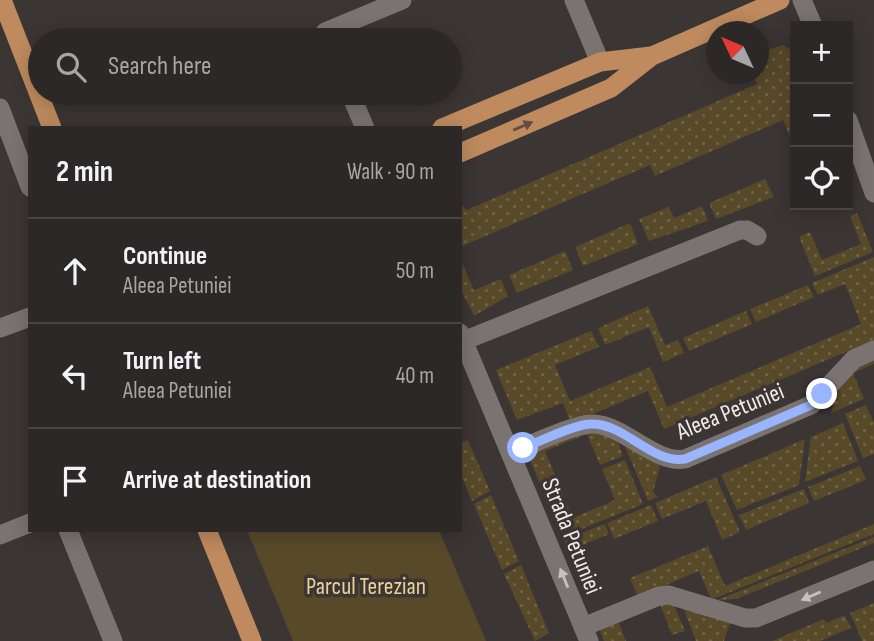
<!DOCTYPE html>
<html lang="en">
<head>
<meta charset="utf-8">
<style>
  body { margin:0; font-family:"Sofia Sans Condensed",sans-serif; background:#383433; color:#f1f3f6 }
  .controls { position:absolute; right:21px; top:21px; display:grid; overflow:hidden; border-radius:0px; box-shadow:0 4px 18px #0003 }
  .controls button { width:63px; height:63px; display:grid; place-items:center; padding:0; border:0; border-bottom:2px solid #484444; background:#2c2827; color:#f1f3f6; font:35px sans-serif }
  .compass { position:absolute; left:706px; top:21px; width:63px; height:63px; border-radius:50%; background:#2c2827; box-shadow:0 4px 18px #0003; rotate:314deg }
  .stop { position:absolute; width:21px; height:21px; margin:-16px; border:5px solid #99b5fd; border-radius:50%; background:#fff }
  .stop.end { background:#99b5fd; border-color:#fff; box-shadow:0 2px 7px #0008 }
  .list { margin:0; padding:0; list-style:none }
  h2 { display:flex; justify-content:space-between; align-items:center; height:91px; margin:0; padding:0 28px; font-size:30px }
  h2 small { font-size:23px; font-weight:400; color:#a6a6a7 }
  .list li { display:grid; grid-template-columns:46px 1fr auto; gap:21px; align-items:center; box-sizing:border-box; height:105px; padding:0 28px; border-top:2px solid #484444 }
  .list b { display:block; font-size:26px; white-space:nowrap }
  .list p { margin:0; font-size:23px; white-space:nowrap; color:#a6a6a7 }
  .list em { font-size:23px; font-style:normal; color:#a6a6a7 }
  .icon { flex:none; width:38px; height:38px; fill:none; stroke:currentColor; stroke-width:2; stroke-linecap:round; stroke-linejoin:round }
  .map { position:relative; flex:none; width:874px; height:641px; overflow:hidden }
  .search { position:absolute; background:#2c2827; box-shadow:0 4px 18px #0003; left:28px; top:28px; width:434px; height:77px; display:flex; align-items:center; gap:18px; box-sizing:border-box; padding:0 24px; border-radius:38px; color:#a6a6a7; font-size:26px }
  .panel { position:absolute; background:#2c2827; box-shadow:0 4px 18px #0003; left:28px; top:126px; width:434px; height:406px; border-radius:0px }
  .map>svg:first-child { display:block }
  .grass { fill:url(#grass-dots) }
  .park { fill:#584929 }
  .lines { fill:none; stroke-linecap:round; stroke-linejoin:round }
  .minor { stroke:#7a7371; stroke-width:19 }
  .primary { stroke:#be8a5e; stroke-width:19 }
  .oneway { fill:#624e41 }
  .oneway2 { fill:#c6c1c0 }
  .route { stroke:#99b5fd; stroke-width:9 }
  .labels { text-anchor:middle; stroke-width:7; stroke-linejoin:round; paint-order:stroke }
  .street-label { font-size:24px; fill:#efebea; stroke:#3b3534 }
  .park-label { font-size:24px; fill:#edd196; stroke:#3b3534 }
</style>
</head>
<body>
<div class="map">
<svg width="874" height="641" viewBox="0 0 874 641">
  <defs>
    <pattern id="grass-dots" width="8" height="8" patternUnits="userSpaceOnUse" patternTransform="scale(1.75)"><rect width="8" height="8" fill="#584929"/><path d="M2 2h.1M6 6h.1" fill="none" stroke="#706348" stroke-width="1.8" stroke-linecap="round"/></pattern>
  </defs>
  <rect width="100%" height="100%" fill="#3b3534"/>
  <g class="grass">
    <path d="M783,45L795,53V148L783,120L655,176L650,165L460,247V204L467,210L757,84L753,74H758L759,53Z"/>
    <path d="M765,179L774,197L716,219L709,203Z"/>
    <path d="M702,206L708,221L649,241L639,219L669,207L674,218Z"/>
    <path d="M857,213L873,252L815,276L799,237L810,232L822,260L861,244L850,216Z"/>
    <path d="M630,223L638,244L583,266L575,247Z"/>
    <path d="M565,251L573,270L517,293L509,275Z"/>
    <path d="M874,257V340L664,429L648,391L571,423L563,403L517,420L496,370L591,331L599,347L555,365L570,401L650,367L667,407L861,324L845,284L818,295L812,283Z"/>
    <path d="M460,259L474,290L501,279L508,296L474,316L460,288Z"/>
    <path d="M808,285L814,297L756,322L750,309Z"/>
    <path d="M648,306L665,345L678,340L684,353L663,362L649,327L605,345L598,328Z"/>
    <path d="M746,311L752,324L689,351L683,338Z"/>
    <path d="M874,360V364L853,373L864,399L831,413L839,386L848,372Z"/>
    <path d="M866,405L874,423V454L863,458L845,414Z"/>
    <path d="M843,423L858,461L805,482L811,437Z"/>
    <path d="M589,430L617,440L623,456L600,465L587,434L545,451L558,482L542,488L528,455Z"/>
    <path d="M805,439L799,485L737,510L721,475Z"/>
    <path d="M468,440L490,491L472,501L460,473V443Z"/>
    <path d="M624,444L660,466L653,492L658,497L648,501Z"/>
    <path d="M625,460L643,504L562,537L544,494L560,487L573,518L615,500L602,469Z"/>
    <path d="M860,466L866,480L814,501L808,487Z"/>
    <path d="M716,477L740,532L722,540L706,501L662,519L655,503Z"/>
    <path d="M804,489L809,503L746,530L739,515Z"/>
    <path d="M491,495L519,561L502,570L474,504Z"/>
    <path d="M651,505L658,521L614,539L607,523Z"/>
    <path d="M605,524L609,534L568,551L564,540Z"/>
    <path d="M874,524V534L713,599L709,595L699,571L638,597L630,578L708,546L725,586Z"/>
    <path d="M874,537V543L736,599L717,600Z"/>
    <path d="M521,565L549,633L535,641L504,574Z"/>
    <path d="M662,602L674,605L685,631L672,635L660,604L618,621L626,641H604L599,628Z"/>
    <path d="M874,603V641H862L850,613Z"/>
    <path d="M683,607L730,623L724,641H696Z"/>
    <path d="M845,615L851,628L820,641H772L824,619L826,623Z"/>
  </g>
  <path class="park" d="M247,530H439L486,641H293Z"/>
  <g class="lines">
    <g class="minor">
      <path d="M574,0L600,62"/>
      <path d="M802,0L813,26"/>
      <path d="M328,40L325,32L402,0"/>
      <path d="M350,93L365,128"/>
      <path d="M0,108L30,187"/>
      <path d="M848,120L874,193"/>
      <path d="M0,328L30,317"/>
      <path d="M460,333L589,641"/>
      <path d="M463,341L740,230H747L757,236"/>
      <path d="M512,453C529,445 577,423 594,424C625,426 655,464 685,459L811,405L854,359L874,350"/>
      <path d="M68,530L113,641"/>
      <path d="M0,535L30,523"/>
      <path d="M583,627L659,596L669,595L745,618H756L874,570"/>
    </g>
    <g class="primary">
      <path d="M2,0L52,128"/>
      <path d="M442,128L600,62L651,56"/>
      <path d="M460,153L611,88L652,56L780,0"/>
      <path d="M207,530L252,641"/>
    </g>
  </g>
  <defs><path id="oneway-solid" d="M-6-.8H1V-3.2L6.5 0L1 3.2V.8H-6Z" transform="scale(1.75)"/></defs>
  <use class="oneway" href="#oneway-solid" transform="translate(523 126) rotate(-23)"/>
  <g class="oneway2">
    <use href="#oneway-solid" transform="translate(564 578) rotate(-112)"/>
    <use href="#oneway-solid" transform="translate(811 596) rotate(157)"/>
  </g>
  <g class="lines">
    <path class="route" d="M523,448C541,441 573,425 590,424C624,422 651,464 685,459L811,405L822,394"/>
  </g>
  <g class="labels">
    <g class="street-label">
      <text transform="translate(730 411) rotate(-22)" y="8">Aleea Petuniei</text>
      <text transform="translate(572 536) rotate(68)" y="8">Strada Petuniei</text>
    </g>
    <g class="park-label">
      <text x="366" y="594">Parcul Terezian</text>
    </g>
  </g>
</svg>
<div class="controls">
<button>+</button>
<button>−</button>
<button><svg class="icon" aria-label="locate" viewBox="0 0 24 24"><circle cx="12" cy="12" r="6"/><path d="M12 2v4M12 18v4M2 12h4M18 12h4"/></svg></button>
</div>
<svg class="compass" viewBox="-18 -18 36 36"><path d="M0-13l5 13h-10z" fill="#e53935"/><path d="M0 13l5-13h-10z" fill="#a6a6a7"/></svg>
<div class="stop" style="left:523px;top:448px"></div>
<div class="stop end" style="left:822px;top:394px"></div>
<div class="search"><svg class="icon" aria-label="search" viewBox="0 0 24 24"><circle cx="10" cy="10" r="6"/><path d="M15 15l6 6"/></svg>Search here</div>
<section class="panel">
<h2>2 min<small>Walk · 90 m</small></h2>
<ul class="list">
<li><svg class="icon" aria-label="ahead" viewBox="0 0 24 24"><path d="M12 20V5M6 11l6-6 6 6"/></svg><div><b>Continue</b><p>Aleea Petuniei</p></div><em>50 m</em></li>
<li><svg class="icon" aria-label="left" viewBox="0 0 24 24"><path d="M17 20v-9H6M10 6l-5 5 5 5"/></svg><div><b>Turn left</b><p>Aleea Petuniei</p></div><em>40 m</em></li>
<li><svg class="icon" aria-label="arrive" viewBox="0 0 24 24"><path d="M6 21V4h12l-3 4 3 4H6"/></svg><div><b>Arrive at destination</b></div></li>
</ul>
</section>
</div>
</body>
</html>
